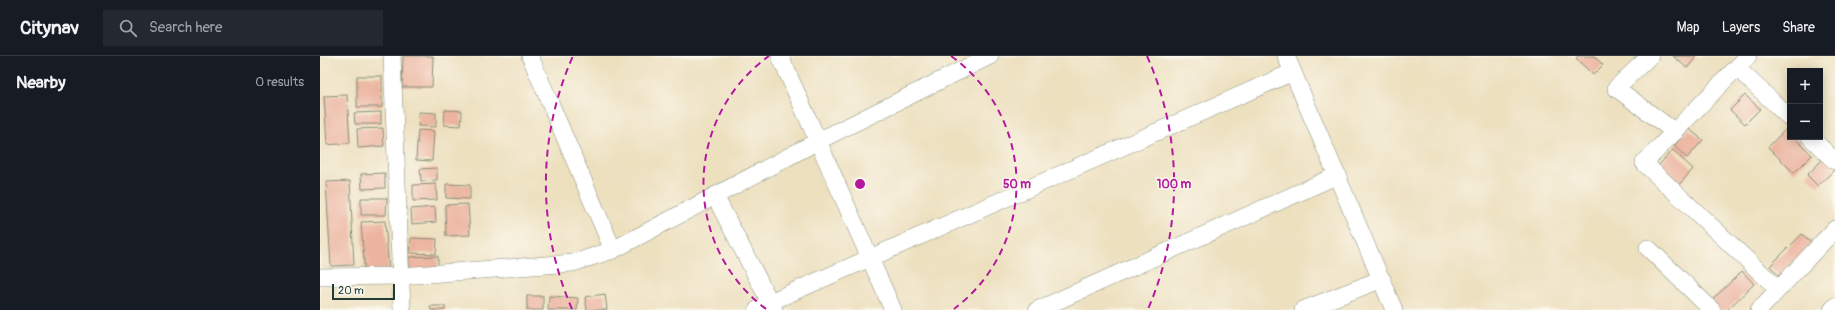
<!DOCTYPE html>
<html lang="en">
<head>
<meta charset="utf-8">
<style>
  body { margin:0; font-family:Pangolin,sans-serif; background:#242831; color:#f1f3f6 }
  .controls { position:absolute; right:12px; top:12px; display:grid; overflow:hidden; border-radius:0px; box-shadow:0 2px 10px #0003 }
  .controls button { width:36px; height:36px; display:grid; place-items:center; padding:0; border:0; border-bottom:1px solid #363941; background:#171b24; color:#f1f3f6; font:20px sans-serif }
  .scale { position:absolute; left:12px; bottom:10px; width:63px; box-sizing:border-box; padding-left:4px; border:2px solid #1f3d34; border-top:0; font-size:11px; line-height:14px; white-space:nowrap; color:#1f3d34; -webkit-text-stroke:3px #fbf7ec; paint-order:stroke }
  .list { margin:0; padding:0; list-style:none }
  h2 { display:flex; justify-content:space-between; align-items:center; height:52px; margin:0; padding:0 16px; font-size:17px }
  h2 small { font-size:13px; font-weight:400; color:#9ea1a6 }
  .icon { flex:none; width:22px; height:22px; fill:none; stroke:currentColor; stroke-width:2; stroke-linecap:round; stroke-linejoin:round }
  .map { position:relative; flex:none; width:1515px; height:254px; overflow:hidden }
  header { display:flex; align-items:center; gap:24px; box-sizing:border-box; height:56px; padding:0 20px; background:#171b24; border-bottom:1px solid #363941 }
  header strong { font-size:19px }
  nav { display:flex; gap:22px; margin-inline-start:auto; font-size:14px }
  .search { width:280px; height:36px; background:#242831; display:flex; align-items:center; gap:10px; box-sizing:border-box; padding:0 14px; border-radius:0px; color:#9ea1a6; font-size:15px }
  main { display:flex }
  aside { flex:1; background:#171b24 }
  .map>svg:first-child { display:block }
  .building { fill:#ecb49f }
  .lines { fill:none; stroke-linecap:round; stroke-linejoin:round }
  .street-casing { stroke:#868e7a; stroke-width:18 }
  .street { stroke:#fff; stroke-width:17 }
  .ring { fill:none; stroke:#b5179e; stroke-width:2; stroke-dasharray:7 5 }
  .centre { fill:#b5179e; stroke:#fbf7ec; stroke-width:2 }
  .ring-label { font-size:12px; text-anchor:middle; font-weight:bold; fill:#b5179e; stroke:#fbf7ec; stroke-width:3; stroke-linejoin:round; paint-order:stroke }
</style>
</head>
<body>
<header>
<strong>Citynav</strong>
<div class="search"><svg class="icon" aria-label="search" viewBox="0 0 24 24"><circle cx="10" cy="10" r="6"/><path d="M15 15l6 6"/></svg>Search here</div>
<nav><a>Map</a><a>Layers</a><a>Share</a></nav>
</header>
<main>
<aside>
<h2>Nearby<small>0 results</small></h2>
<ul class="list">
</ul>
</aside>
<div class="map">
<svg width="1515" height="254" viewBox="0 0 1515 254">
  <rect width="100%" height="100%" fill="#fbf7ec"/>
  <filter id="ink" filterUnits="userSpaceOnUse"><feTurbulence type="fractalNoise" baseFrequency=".025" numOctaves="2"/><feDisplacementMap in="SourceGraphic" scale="8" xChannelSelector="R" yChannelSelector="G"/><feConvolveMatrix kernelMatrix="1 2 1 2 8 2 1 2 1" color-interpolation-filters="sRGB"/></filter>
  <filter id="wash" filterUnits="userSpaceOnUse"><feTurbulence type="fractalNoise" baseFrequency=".012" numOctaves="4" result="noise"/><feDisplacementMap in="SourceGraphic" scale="16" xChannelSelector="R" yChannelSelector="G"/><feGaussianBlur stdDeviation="0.9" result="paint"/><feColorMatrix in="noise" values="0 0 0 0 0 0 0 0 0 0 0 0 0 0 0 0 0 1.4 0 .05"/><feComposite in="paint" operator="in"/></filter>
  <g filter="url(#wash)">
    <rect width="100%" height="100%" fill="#ede0bf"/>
    <g id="blocks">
      <g class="building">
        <path d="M83,0H113L112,31H82Z"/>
        <path d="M1258,0H1274L1283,9L1273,19L1256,2Z"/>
        <path d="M1353,0H1377L1367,12Z"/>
        <rect x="37" y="20" width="25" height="31"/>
        <path d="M27,39L30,87L7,89L4,40Z"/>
        <path d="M1425,39L1440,53L1425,68L1410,54Z"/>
        <path d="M125,54L142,55L141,70L124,69Z"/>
        <path d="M61,56V68H35L34,57Z"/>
        <path d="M99,56L116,57V71L98,70Z"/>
        <path d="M63,72L64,90L38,92L37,73Z"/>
        <path d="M1369,73L1383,84L1367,102L1354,90Z"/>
        <path d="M1466,73L1470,77V81H1474L1492,99L1474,117L1448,91Z"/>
        <path d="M98,74L114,75L112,105L96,104Z"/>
        <path d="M1353,94L1373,113L1357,131L1336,112Z"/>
        <path d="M1504,102L1515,113L1498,130L1487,119Z"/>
        <path d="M117,112V124L101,125L100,113Z"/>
        <path d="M65,117V132L42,133L41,118Z"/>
        <path d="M30,125L34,209L11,210L6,126Z"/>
        <path d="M116,128L117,144L93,145V129Z"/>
        <path d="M126,128L150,129V143L126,142Z"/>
        <path d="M41,142H67L66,159H41Z"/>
        <path d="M148,148L150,179L126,180L125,149Z"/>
        <path d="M115,151L116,166L92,168L91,153Z"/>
        <path d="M65,165L69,216L45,218L41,166Z"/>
        <path d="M1482,178L1492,187L1459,220L1450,210Z"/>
        <path d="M91,182L117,183L116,198L90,197Z"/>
        <path d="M118,200V215L89,216V201Z"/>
        <path d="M1422,215L1434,228L1407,254H1399L1391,245Z"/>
        <path d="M285,238L287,254H267L265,241Z"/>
        <rect x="207" y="240" width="16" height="14"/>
        <path d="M229,240L258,242L257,254H228Z"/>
        <path d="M110,250H125V254H111Z"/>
      </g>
    </g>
  </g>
  <g filter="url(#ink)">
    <use href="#blocks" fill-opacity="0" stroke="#868e7a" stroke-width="1"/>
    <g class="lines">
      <g class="street-casing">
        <g id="street">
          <path d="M72,0L82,254"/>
          <path d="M210,0L293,194L498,85L670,0"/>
          <path d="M460,0L573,254"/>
          <path d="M966,0L1074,254"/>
          <path d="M1330,0L1296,32L1355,76"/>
          <path d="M1428,0L1324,107L1458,233"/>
          <path d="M1417,12L1470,62"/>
          <path d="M1490,81L1515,105"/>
          <path d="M395,140L454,254"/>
          <path d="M1328,192L1392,254"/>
          <path d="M0,221L81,220L253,207L293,194"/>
          <path d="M437,254L450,246L973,16"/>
          <path d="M717,254L1018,119"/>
          <path d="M983,254L1062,223"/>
          <path d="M1439,254L1515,173"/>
          <path d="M1512,254L1515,250"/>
        </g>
      </g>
      <use href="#street" class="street"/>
    </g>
  </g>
  <g class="ring">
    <path d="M446 253A157 157 0 0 1 449 0M631 0A157 157 0 0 1 634 253"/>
    <path d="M252 253A314 314 0 0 1 253 0M827 0A314 314 0 0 1 828 253"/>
  </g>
  <circle cx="540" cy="128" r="6" class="centre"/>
  <g class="ring-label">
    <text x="697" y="132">50 m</text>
    <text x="854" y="132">100 m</text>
  </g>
</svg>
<div class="controls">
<button>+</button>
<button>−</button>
</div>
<div class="scale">20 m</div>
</div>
</main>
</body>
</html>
